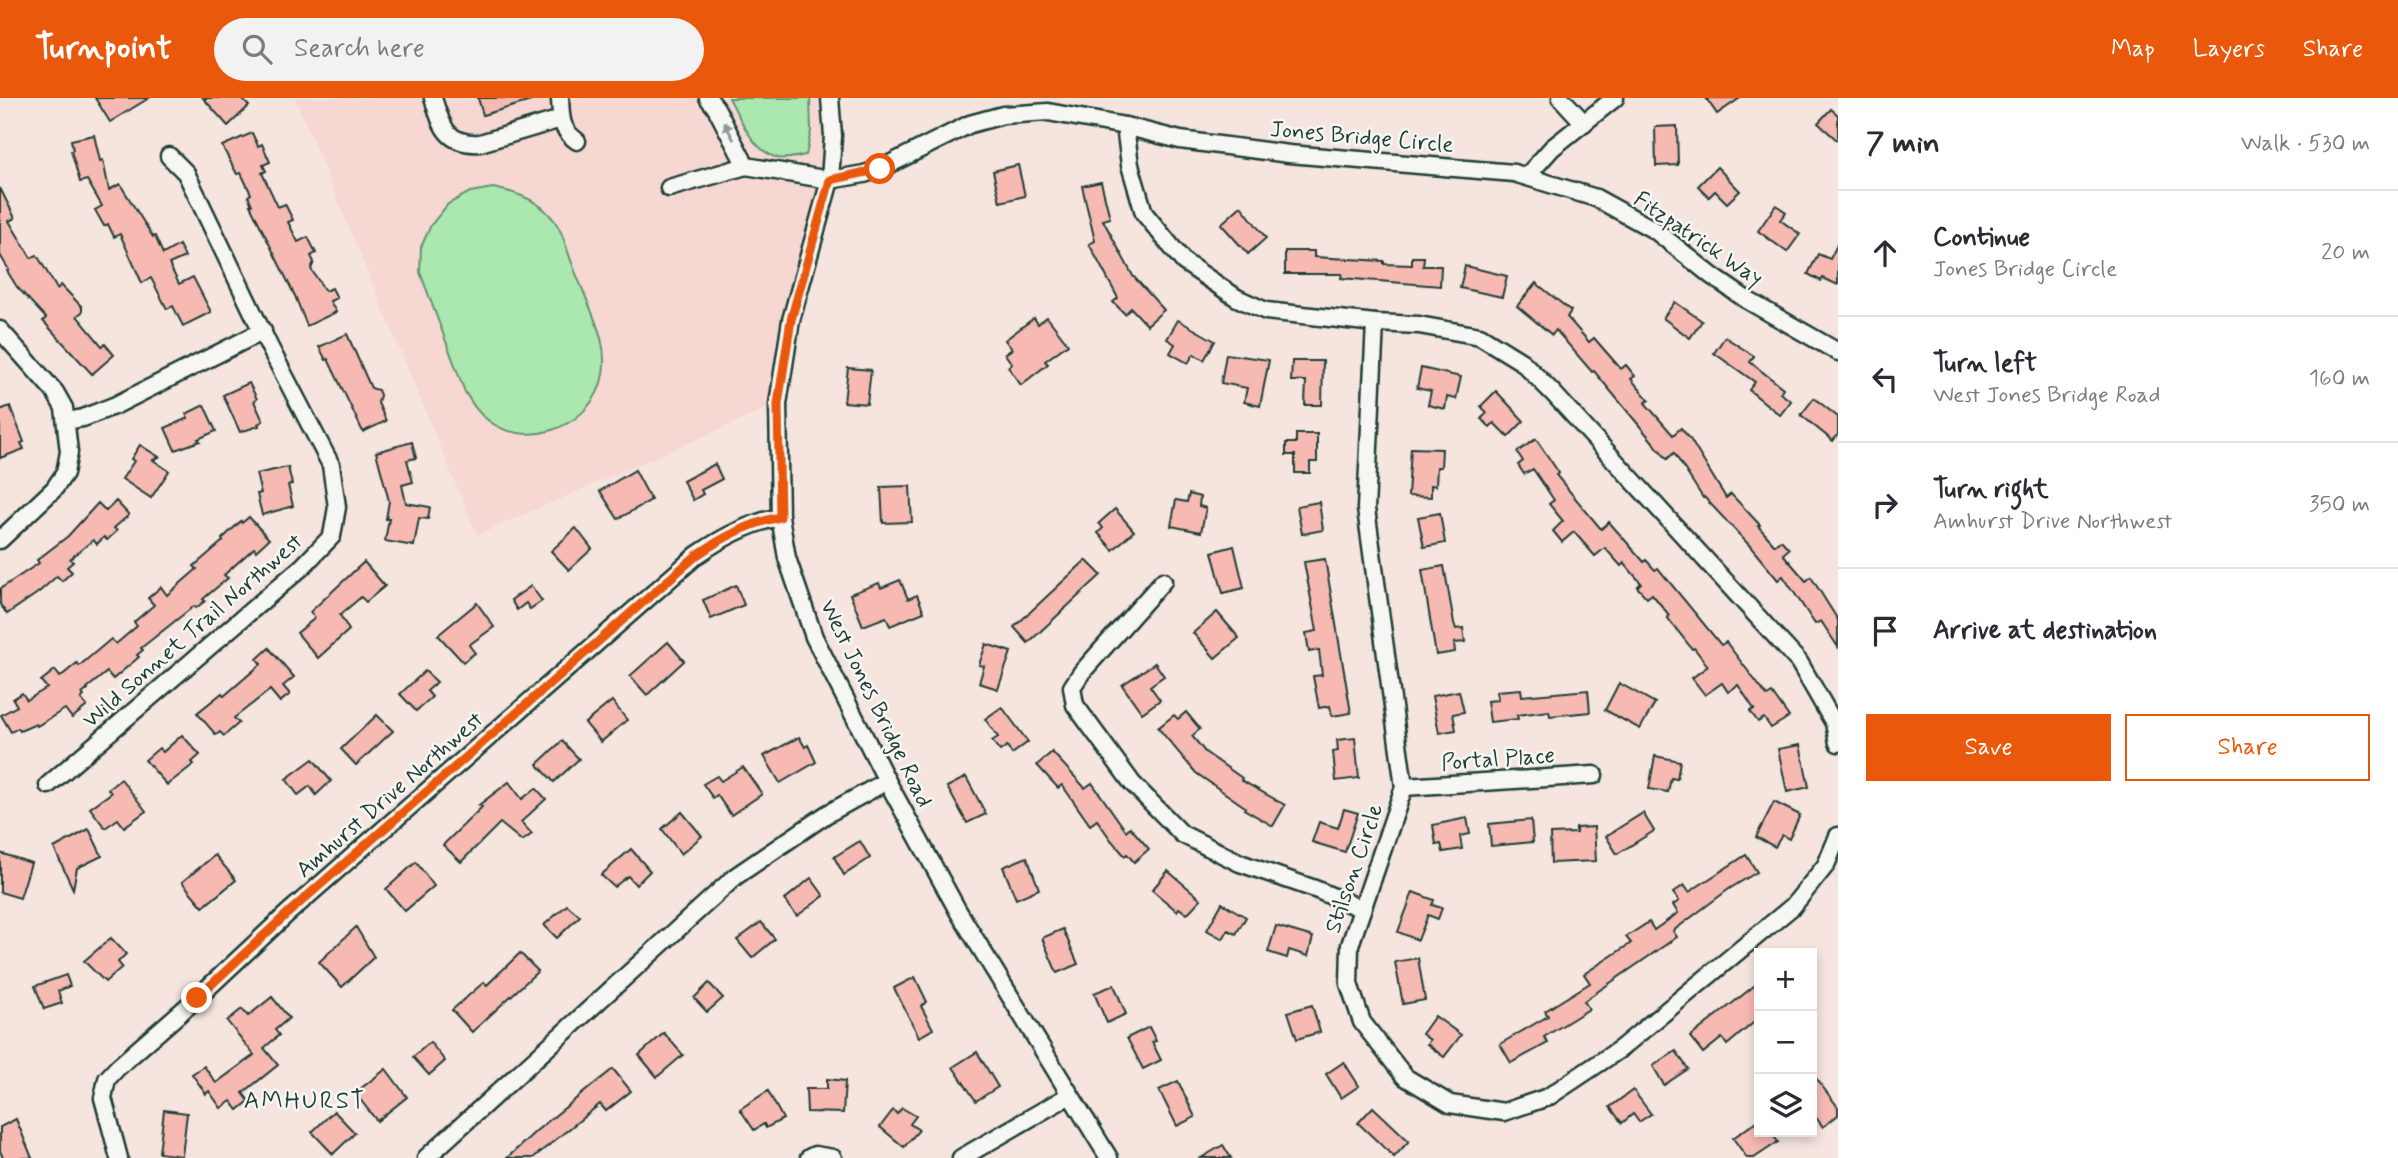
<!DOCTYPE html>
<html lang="en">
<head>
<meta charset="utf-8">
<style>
  body { margin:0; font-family:Mynerve,sans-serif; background:#f2f2f3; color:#2b2b33 }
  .controls { position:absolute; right:21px; bottom:21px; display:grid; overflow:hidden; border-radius:0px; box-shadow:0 4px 10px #0003 }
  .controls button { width:63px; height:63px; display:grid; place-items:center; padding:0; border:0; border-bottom:2px solid #e1e1e2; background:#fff; color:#2b2b33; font:35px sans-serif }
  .stop { position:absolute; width:21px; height:21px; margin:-16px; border:5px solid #ea580c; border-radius:50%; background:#fff }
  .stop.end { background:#ea580c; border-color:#fff; box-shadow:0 2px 7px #0008 }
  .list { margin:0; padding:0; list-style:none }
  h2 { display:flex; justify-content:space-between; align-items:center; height:91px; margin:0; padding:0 28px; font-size:30px }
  h2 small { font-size:23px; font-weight:400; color:#7c7c81 }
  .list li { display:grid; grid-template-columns:46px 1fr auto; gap:21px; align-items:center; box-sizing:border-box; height:126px; padding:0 28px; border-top:2px solid #e1e1e2 }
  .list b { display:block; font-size:26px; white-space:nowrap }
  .list p { margin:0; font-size:23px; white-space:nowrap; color:#7c7c81 }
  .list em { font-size:23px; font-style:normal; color:#7c7c81 }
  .actions { display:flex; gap:14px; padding:21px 28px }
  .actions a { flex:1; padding:16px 0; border:2px solid #ea580c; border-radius:0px; text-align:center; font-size:24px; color:#ea580c }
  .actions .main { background:#ea580c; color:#fff }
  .icon { flex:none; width:38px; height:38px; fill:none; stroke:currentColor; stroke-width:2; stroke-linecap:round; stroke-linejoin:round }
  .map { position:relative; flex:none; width:1838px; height:1060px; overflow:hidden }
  header { display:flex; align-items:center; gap:42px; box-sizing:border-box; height:98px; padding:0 35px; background:#ea580c; color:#fff }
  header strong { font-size:33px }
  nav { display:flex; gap:38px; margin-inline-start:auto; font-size:24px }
  .search { width:490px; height:63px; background:#f2f2f3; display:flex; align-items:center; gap:18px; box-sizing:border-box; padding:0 24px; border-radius:38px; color:#7c7c81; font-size:26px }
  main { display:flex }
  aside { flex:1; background:#fff }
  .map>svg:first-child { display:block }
  .built { fill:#f6d7d2 }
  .green { fill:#aae8af; stroke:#649272; stroke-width:2 }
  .building { fill:#f6bab3; stroke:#1f3d34; stroke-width:2 }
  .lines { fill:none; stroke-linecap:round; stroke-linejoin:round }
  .minor-casing { stroke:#1f3d34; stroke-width:21 }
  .minor { stroke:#f6f6f2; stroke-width:16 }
  .oneway { fill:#8a9a93 }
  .route { stroke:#ea580c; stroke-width:9 }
  .labels { text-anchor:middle; stroke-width:5; stroke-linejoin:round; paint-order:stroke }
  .street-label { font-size:23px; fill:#1f3d34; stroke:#f6f6f2 }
  .neighbourhood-label { font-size:24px; letter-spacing:2px; fill:#1f3d34; stroke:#f6f6f2 }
</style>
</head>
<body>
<header>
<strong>Turnpoint</strong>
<div class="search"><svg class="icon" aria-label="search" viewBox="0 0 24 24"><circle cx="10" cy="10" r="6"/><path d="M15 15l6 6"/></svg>Search here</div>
<nav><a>Map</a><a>Layers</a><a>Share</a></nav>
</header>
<main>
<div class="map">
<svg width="1838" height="1060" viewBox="0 0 1838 1060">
  <rect width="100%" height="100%" fill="#f6e4df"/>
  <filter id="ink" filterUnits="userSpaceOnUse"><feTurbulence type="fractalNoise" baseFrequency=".0143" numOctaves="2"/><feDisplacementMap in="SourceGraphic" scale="14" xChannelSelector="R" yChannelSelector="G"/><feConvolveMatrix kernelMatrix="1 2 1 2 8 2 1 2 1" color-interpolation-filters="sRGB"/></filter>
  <g filter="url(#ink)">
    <path class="built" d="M295,0H830L833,38L778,306L477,437Z"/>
    <g class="green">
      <path d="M729,0H810L811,33L806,57C798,58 786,62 778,60C752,53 741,21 729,0Z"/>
      <path d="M493,90C513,94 531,99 546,113C549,117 554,121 556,125C564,137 567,153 572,165C581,190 594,215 601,240C605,255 605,273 600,288C585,330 526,351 489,323C478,316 472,305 465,294L420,174L421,149L431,127L448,106L470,94Z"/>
    </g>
    <g class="building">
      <path d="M95,0H149L110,24Z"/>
      <path d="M203,0H241L249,8L228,28Z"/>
      <path d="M478,0H530L531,3L483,17Z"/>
      <path d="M1706,0H1740L1717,16Z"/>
      <path d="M1831,11L1838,17V43L1818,25Z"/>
      <path d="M1677,28L1678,67L1656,68L1655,29Z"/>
      <path d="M252,35L258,48L262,46L270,64L263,67L266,73L262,75L278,109L285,106L293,122L288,124L298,144L308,139L316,155L311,158L314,164L311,171L325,193L332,190L337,200L330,203L336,214L307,228L295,198L250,107H252L248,98L251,96L241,75L237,76L222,48Z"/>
      <path d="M94,37L100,63L103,62L109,92L120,86L153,139L155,138L163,156L179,147L185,159L169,166L179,186L193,179L211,214L183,228L173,208L167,211L151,180L142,185L120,136L114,139L108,126L104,128L95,112L102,108L87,82L80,84L71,53L73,52L71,42Z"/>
      <path d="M1018,67L1025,98L1000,104L993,73Z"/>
      <path d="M1717,69L1740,93L1727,105L1715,93L1709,99L1698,88Z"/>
      <path d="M1101,84L1110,120L1103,122L1133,178L1164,212L1147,227L1131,210L1125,216L1113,204L1118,200L1089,146L1095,143L1082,88Z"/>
      <path d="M0,90L15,120L9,123L31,160L37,157L57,191L61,187L82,209V214L77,218L102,248L105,246L114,257L92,276L43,223L46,220L17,189L7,173L9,172L0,157Z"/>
      <path d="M1776,107L1786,114L1780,122L1800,136L1787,154L1758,133Z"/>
      <path d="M1241,108L1266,140L1248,156L1221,126Z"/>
      <path d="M1838,145V187L1823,180L1821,183L1808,176L1818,156L1830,161Z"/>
      <path d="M1285,153H1314V159L1384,163V166L1412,167V159H1424L1423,168H1441L1440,188L1341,180L1342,176H1285Z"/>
      <path d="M1465,168L1507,178L1502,199L1460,190Z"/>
      <path d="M1536,185L1571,213L1567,219L1589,244L1594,240L1621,271L1626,267L1635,278L1631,281L1649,302L1645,305L1673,337L1681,330L1690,341L1726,400L1731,396L1760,427L1758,428L1775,447L1781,442L1789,451L1783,456L1806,483L1811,479L1838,522V549L1821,523L1815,526L1783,478L1778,482L1749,447L1704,399L1703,400L1674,355L1667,361L1594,273L1592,274L1556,232L1552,237L1517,208Z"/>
      <path d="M1675,204L1702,223L1690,240L1663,220Z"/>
      <path d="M1047,219L1068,246L1045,263L1048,266L1021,287L1008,269L1012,266L1005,256L1012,251L1005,242L1034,220L1038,226Z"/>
      <path d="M1178,222L1215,243L1204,262L1194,256L1188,265L1170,255L1175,246L1167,241Z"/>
      <path d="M347,236L371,290L378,292L380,297L378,305L386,323L363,334L328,261L326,262L319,249Z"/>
      <path d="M1725,239L1754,258L1750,264L1783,290L1780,295L1791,303L1780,317L1749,292L1755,284L1714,255Z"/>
      <path d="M1226,256L1269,262L1260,308L1244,304L1247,290L1221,285Z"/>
      <path d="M1292,263H1323L1322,307H1305L1306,283H1291Z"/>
      <path d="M848,270L871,272L867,306L844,304Z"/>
      <path d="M1421,270L1461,279L1456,301L1447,299L1445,311L1428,307L1431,293L1417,290Z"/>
      <path d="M249,285L257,301L254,303L263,323L258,326L259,328L240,334L223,297Z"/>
      <path d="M1496,293L1524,323L1508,339L1494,325L1490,329L1481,321L1487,315L1481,308Z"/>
      <path d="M1814,300L1838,319V336L1833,343L1801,317Z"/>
      <path d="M204,307L216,333L198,341L200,343L175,352L165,330L188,320L186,316Z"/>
      <path d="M10,308L24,344L21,345L24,351L0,360V312Z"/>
      <path d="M1296,336H1317V364H1310V375H1295V357H1286V345H1296Z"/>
      <path d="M1536,341L1559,375L1556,377L1601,431L1609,424L1644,464L1646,462L1655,472L1658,470L1721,547L1726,544L1767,598L1772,595L1789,619L1771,630L1764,620L1758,624L1750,613L1754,611L1738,587L1728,594L1722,585L1705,597L1692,580L1708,568L1694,550L1692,551L1667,519L1669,517L1652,496L1647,500L1637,489L1641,485L1624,465L1621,468L1605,450L1595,458L1574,434L1562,444L1553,433L1563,423L1549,406L1554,402L1533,371L1524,376L1518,367L1523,363L1517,354Z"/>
      <path d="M412,344L416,360L407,362L413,384L402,387L406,405L430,409L428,421L419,420L414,448L385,443L389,421H386L389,403L376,354Z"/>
      <path d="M140,347L159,359L153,362L169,373L151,400L122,381L134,363L131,361Z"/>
      <path d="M1411,350L1442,351L1441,369H1437L1436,388L1431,387V399L1408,398Z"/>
      <path d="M715,366L722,381L701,392L703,396L693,402L683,383Z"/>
      <path d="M288,369L292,386L288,387L293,408L262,417L257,396L261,395L256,376Z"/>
      <path d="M635,372L651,402L618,421L600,393Z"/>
      <path d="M910,388L912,424L883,425L881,389Z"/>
      <path d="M1189,396L1200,399L1199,408L1206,410L1201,434L1171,428L1176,402L1187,404Z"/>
      <path d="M116,403L129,417L114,430L117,433L107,442L104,439L97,446L93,442L70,461L73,464L67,469L72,474L62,483L57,478L39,494L7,516L0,506V491L39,465L37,462L68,438L98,405L106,413Z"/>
      <path d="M1319,404L1323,432L1302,436L1297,408Z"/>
      <path d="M1115,411L1134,433L1113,452L1098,435L1103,430L1099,425Z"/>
      <path d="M1440,415L1445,445L1424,449L1418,419Z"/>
      <path d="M249,419L269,441L256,453L254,450L224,477L228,480L203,501L205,503L196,510L194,508L141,550L143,552L137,557L139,559L113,581L107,574L87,590L88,591L82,596L84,598L81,601L87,608L72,620L65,611L37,628L36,626L20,633L18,630L11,634L1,617L17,608L13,601L22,595L27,602L47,590L41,583L55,572L60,579L77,565L79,568L111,541L116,546L137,528L134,524L154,507L148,500L161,489L167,497L197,471L194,468L223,443L222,441L241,423L242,425Z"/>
      <path d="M576,430L592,451L569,472L551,453Z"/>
      <path d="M1234,448L1244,490L1223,495L1212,454Z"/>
      <path d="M1325,461L1351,615L1332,618L1330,608L1319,610L1313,578L1322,577L1319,552L1309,554L1306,535L1317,533L1304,464Z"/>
      <path d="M1086,462L1101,477L1028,545L1014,529Z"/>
      <path d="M364,464L385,488L366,504L361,499L340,517L349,532L318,560L297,535L315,520L310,514Z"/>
      <path d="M1444,468L1454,525L1456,531L1463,530L1465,544L1454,545L1455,554L1436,557L1422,472Z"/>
      <path d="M900,482L908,501L917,497L924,514L890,528L886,519L863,528L850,496L879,485L881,490Z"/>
      <path d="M736,487L744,507L711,521L703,502Z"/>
      <path d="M531,488L542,503L530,511L526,505L517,512L511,502Z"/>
      <path d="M477,505L494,529L469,547L475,555L463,564L438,537Z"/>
      <path d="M1217,514L1239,540L1215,560L1193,535Z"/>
      <path d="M668,544L684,563L647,597L630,578Z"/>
      <path d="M986,546L1011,554L998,591L979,585L984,568L979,567Z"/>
      <path d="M269,550L294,579L283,588L290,596L280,604L270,592L234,620L239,625L224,638L220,634L216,637L197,615L222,595L224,598L261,566L257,561Z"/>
      <path d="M1155,565L1164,578L1150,588L1160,602L1142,615L1122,587Z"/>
      <path d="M425,573L437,584L427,593L432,599L416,613L400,596Z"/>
      <path d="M1619,585L1655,605L1640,631L1605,612Z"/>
      <path d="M1521,591L1522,598L1588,592L1590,614L1550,618L1549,613L1517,617L1518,621L1490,624L1487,603L1498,602L1497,593Z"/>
      <path d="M1459,593L1464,614L1453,616L1456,632L1439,635L1432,598Z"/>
      <path d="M612,603L627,622L601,644L585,625Z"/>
      <path d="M1002,609L1028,644L1012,656L1007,648L1000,653L992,643L998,639L985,621Z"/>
      <path d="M1186,614L1200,631L1192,638L1205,654L1242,680L1241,682L1285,707L1273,728L1244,711L1245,709L1196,675L1158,630L1174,617L1178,621Z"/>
      <path d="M377,617L393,633L356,667L341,651Z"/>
      <path d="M182,637L200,657L192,664L194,666L167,687L145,662L159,650L163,654Z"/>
      <path d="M799,639L805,649L808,647L816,664L780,685L764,658Z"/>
      <path d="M1355,640L1359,680L1336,683L1333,654L1338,653L1337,642Z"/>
      <path d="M562,643L579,661L554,684L537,666Z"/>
      <path d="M1800,647L1809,689L1787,694L1778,651Z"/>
      <path d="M1052,654L1085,690L1092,685L1126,733L1130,729L1149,751L1134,764L1127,756L1125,758L1111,742L1097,722L1090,727L1062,687L1058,690L1037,667Z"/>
      <path d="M1655,658L1680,663L1677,681L1671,680L1668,694L1649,691Z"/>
      <path d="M313,661L331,683L316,697L310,688L298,697L286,681Z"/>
      <path d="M743,669L762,696L731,717L717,697L713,700L703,686L717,678L721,683Z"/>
      <path d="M966,679L986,716L967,725L947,689Z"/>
      <path d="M121,681L146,713L124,729L118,721L105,730L90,710L111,695L108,691Z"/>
      <path d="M509,684L522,701L536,690L546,701L521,724L532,736L522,743L500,725L461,764L443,747L482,709L479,707Z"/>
      <path d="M1774,704L1800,717L1789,741L1782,737L1775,749L1756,739Z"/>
      <path d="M1344,711L1358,715L1345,754L1312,744L1319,724L1338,730Z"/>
      <path d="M682,714L702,738L681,756L662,731Z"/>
      <path d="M1643,715L1654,733L1617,756L1606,738Z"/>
      <path d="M1467,720L1470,736L1460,738L1462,751L1443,754L1441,746L1436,747L1433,727Z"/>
      <path d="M1531,722L1533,744L1491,748L1489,726Z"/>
      <path d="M1594,729L1596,763L1551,765L1550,736L1576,735V730Z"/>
      <path d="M89,731L102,758L77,770L73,791L54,750Z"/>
      <path d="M860,743L870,760L844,777L834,759Z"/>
      <path d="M631,751L650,773L636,787L628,778L614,789L601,777Z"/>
      <path d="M0,755L31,765L20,800L0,794Z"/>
      <path d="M215,757L236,782L203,809L182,784Z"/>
      <path d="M1746,757L1757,774L1729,791L1673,833L1677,839L1584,903L1589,911L1544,939L1548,945L1511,965L1500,946L1548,918L1545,913L1590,885L1584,876L1631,845L1626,839L1649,824L1654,832L1678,815L1673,807L1679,803L1673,795L1684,787L1689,794Z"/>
      <path d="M1027,759L1039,791L1016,801L1003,769Z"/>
      <path d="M416,764L434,788L405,813L386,791Z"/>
      <path d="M1168,773L1201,801L1187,816L1179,810L1177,813L1152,792Z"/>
      <path d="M811,780L824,798L797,818L784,802Z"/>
      <path d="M1413,794L1434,802L1432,807L1442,810L1438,821L1428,817L1418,842L1398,834Z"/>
      <path d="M1222,805L1246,819L1236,836L1228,832L1223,841L1207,832Z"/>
      <path d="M567,807L580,818L557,840L544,827Z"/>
      <path d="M761,824L775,841L752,860L737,842Z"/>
      <path d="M1276,828L1313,839L1308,858L1289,852L1287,860L1268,854Z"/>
      <path d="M356,829L374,859L342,889L319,864Z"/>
      <path d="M1063,831L1078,866L1057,875L1042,840Z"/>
      <path d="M111,840L126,856L118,864L122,869L105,884L84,863Z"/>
      <path d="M520,855L538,873L472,934L452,912L484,884L487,887Z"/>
      <path d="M1418,860L1425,902L1403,906L1395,864Z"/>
      <path d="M66,877L70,888L58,893L62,905L44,911L35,888Z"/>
      <path d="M915,879L927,904L921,908L933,931L919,939L894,890Z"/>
      <path d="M1759,884V920L1727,947L1722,940L1703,955L1690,939Z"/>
      <path d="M709,885L723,900L707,914L694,900Z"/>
      <path d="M1114,887L1126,916L1107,925L1094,895Z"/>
      <path d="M272,899L289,920L275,932L279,937L264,950L278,967L243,995L249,1003L238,1012L231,1003L221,1010L209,993L206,996L192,976L204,968L216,985L254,957L227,923L242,911L248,918Z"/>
      <path d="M1312,907L1320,934L1297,941L1288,914Z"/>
      <path d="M1435,918L1461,937L1444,959L1427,946L1430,942L1422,936Z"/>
      <path d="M1149,929L1156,943L1152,944L1161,962L1143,971L1127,940Z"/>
      <path d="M664,935L683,957L657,979L639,957Z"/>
      <path d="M430,944L445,963L429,977L413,959Z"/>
      <path d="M1676,953L1688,971L1664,987L1653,968Z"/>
      <path d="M977,954L998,989L976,1003L953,969Z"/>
      <path d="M1344,964L1359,988L1341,1000L1326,976Z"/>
      <path d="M386,971L407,999L377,1023L355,995Z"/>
      <path d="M613,971L631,993L606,1013L600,1006L533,1060H507L536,1033Z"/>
      <path d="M1812,975L1838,1009V1017L1823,1029L1812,1014Z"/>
      <path d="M827,981L845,983L843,1015L807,1014L806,991H827Z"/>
      <path d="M1178,983L1195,1019L1177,1028L1159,992Z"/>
      <path d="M1633,992L1651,1016L1639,1024L1633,1016L1622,1025L1610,1009Z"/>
      <path d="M768,993L783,1021L766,1030L764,1026L754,1032L740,1011Z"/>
      <path d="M1373,1009L1409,1043L1394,1059L1358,1025Z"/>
      <path d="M902,1010L916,1018L910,1026L919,1032L904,1049L880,1029L893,1012L897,1016Z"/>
      <path d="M164,1012L187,1015L182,1058L159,1055Z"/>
      <path d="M334,1013L355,1035L333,1056L312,1034Z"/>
      <path d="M16,1021L32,1060H3L0,1053V1029Z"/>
      <path d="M1759,1022V1034H1771L1778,1044L1754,1060H1747L1733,1040Z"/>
      <path d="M1223,1047L1231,1060H1201Z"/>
    </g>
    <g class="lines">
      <g class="minor-casing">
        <g id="minor">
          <path d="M433,0C442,28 446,47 480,45L561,21"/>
          <path d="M560,0C561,20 560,31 577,43"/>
          <path d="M708,0L716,10L746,68"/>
          <path d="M830,0L833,38L830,82L791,222L778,306L780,419L787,460L814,539L887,683L958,813L1109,1060"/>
          <path d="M1561,0L1584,25"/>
          <path d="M1125,28L1130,67L1144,115L1184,164L1237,200L1266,213L1375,225L1419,227L1480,238L1522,264L1553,295L1799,564L1834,625L1838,645"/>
          <path d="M1528,77L1552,50L1615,0"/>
          <path d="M669,90L746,68L830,82L864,76L880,71L970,26L1003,17L1048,14L1125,28L1180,42L1289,56L1514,75L1596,100L1656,133L1712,178L1747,202L1838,254"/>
          <path d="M1375,225L1366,411L1404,689L1350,847L1349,886L1362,924L1405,979L1450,1006L1504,1014L1548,999L1620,951L1793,808L1826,767L1838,738"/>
          <path d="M0,232L55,294L64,310L69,354L65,375L54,391L0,442"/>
          <path d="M67,323L83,320L116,307L263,233"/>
          <path d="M1163,483L1082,574L1072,589L1075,607L1132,685L1182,736L1240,765L1315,791L1362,811"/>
          <path d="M48,687L302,469L332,438L337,409L331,367L270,250L186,75L169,58"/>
          <path d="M1404,689L1594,677"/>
          <path d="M119,1060L103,1000L107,981L118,969L197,900L288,815L697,457C723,439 749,425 780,419"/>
          <path d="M426,1060L736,778L827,716L887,683"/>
          <path d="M809,1060L815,1057L833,1060"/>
          <path d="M961,1060L1070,997"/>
        </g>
      </g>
      <use href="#minor" class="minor"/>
    </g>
    <defs><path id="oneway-solid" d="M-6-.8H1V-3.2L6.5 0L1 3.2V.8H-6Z" transform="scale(1.75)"/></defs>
    <use class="oneway" href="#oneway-solid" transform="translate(729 33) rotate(-118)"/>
  </g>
  <g class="lines" filter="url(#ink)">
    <path class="route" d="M197,900L288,815L697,457C723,439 749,425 780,419L778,306L791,222L830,82L880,71"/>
  </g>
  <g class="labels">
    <g class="street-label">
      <text transform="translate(1362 38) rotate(5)" y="8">Jones Bridge Circle</text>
      <text transform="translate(1699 140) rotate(34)" y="8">Fitzpatrick Way</text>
      <text transform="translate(192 532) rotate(-41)" y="8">Wild Sonnet Trail Northwest</text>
      <text transform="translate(877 605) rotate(64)" y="8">West Jones Bridge Road</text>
      <text transform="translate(1498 660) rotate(-4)" y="8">Portal Place</text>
      <text transform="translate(389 696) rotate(-41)" y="8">Amhurst Drive Northwest</text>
      <text transform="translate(1353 770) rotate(-71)" y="8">Stilson Circle</text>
    </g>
    <g class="neighbourhood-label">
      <text x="305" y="1010">AMHURST</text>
    </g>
  </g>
</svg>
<div class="controls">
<button>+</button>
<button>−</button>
<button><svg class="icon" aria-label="layers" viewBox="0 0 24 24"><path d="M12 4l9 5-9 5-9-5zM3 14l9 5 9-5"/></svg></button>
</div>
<div class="stop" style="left:880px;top:71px"></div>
<div class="stop end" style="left:197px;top:900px"></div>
</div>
<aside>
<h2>7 min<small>Walk · 530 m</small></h2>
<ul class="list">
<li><svg class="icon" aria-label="ahead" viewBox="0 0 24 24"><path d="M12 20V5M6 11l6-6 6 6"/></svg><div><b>Continue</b><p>Jones Bridge Circle</p></div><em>20 m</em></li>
<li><svg class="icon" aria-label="left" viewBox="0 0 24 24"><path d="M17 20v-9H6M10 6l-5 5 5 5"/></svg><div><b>Turn left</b><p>West Jones Bridge Road</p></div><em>160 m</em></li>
<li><svg class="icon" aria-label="right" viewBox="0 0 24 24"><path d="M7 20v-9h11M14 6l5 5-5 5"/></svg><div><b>Turn right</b><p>Amhurst Drive Northwest</p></div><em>350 m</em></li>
<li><svg class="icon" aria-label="arrive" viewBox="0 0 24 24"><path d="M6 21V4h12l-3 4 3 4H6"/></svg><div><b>Arrive at destination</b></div></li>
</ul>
<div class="actions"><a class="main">Save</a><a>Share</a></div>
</aside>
</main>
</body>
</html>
